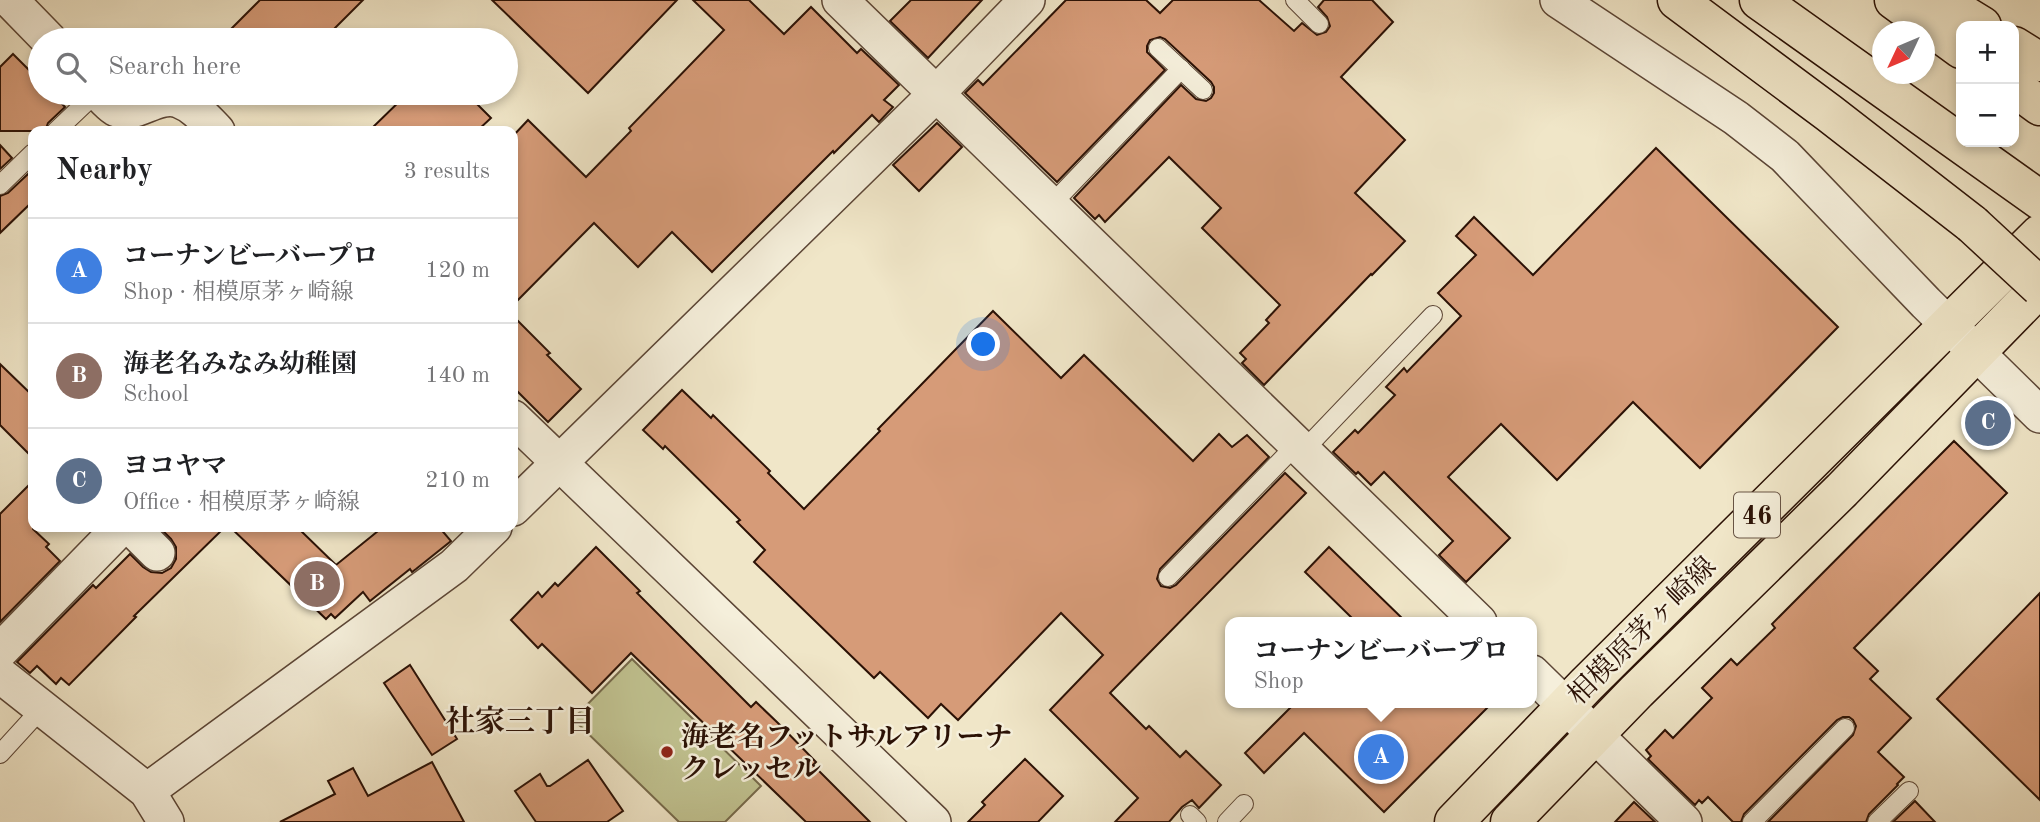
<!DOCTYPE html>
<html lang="en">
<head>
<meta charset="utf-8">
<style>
  body { margin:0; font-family:"Old Standard TT","Noto Serif JP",serif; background:#f2f2f2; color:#202124 }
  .controls { position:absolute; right:21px; top:21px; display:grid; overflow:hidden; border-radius:14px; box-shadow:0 4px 10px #0003 }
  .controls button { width:63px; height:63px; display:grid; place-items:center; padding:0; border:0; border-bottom:2px solid #e0e0e0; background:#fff; color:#202124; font:35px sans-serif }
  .compass { position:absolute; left:1872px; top:21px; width:63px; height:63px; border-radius:50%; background:#fff; box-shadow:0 4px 10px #0003; rotate:226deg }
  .you { position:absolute; left:984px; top:345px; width:24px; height:24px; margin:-18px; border:5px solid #fff; border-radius:50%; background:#1a73e8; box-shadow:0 0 0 10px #1a73e833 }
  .badge { display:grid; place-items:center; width:46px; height:46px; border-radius:50%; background:#8f2418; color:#fff; font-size:23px; font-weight:700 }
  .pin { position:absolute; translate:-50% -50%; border:4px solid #fff; box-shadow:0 2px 7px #0006 }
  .popup { position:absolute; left:1225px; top:617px; width:312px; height:91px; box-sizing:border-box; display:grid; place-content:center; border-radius:14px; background:#fff; filter:drop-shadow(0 2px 5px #0005); font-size:23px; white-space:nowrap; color:#757577 }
  .popup b { font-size:26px; color:#202124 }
  .popup::after { content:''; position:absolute; left:50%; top:100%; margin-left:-14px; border:14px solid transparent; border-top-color:#fff }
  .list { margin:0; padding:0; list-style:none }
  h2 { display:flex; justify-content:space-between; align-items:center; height:91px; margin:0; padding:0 28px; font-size:30px }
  h2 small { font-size:23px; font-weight:400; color:#757577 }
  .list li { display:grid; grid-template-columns:46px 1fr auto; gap:21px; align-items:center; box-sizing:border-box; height:105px; padding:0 28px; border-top:2px solid #e0e0e0 }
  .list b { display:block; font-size:26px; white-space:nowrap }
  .list p { margin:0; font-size:23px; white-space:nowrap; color:#757577 }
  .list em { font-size:23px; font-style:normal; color:#757577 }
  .icon { flex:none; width:38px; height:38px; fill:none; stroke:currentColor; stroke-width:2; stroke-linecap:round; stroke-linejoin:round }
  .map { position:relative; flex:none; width:2040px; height:822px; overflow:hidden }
  .search { position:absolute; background:#fff; box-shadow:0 4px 10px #0003; left:28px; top:28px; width:490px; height:77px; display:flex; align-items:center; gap:18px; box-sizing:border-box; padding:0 24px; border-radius:38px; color:#757577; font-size:26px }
  .panel { position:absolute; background:#fff; box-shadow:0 4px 10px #0003; left:28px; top:126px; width:490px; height:406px; border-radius:14px }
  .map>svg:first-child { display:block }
  .green { fill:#c1c391; stroke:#766a4b; stroke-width:2 }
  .building { fill:#d69b78; stroke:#2b1105; stroke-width:2 }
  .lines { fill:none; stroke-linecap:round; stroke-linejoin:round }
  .lane-casing { stroke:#5c4636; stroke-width:20 }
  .street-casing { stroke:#5c4636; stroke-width:38 }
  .primary-casing { stroke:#2b1105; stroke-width:41 }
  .highway-casing { stroke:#2b1105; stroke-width:41 }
  .lane { stroke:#f5efdb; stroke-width:18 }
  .street { stroke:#f5efdb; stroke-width:35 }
  .primary { stroke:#f0e6c8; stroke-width:38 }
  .highway { stroke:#f0e6c8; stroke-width:38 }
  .highway-bridge-casing { stroke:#2b1105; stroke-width:41; stroke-linecap:butt }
  .highway-bridge { stroke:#f0e6c8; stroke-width:38 }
  .poi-dot { fill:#8f2418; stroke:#f5efdb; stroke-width:2.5 }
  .labels { text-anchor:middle; stroke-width:5; stroke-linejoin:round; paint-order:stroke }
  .shield { fill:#f5efdb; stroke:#685445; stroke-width:2 }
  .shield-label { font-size:26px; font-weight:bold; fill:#2b1105 }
  .street-label { font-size:28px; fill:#2b1105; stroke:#f5efdb }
  .poi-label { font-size:28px; font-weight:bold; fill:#2b1105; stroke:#f5efdb; text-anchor:start }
  .neighbourhood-label { font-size:30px; font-weight:bold; fill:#2b1105; stroke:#f5efdb }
</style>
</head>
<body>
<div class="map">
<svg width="2040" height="822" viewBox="0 0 2040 822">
  <rect width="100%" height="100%" fill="#f0e6c8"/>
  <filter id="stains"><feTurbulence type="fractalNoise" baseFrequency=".00286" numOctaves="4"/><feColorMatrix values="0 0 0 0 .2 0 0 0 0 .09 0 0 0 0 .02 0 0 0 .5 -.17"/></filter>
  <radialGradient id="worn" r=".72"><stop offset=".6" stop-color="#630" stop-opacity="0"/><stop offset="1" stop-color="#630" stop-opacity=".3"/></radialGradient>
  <path class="green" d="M632,659L761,786L725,822H679L573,719Z"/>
  <g class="building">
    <path d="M260,0H363L323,40H220Z"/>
    <path d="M492,0H677L588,93Z"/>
    <path d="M693,0H749L784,34L811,7L857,53L861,49L899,85L884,100L893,107L879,122L872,115L834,153L833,151L712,272L672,232L638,267L594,223L513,305V136L528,120L586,177L631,131L629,128L724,30Z"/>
    <path d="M911,0H982L928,58L890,21Z"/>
    <path d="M1066,0H1146L1160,13L1173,0H1259L1294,31L1302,23L1317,35L1326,32L1330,26L1327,17L1318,7L1324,0H1372L1393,22L1341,77L1405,140L1355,193L1405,241L1372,275L1371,274L1264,385L1242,363L1246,359L1240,353L1269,323L1266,320L1280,305L1202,228L1221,208L1169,157L1105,222L1099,215L1095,219L1074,198L1181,85L1196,99L1206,101L1211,98L1214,93V87L1211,82L1165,39L1160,37L1150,40L1147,46V52L1165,70L1057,182L965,93L978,80L983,85Z"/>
    <path d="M13,54L40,81V93H52L65,107L48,123L45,131H0V67Z"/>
    <path d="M408,93H466L491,118L477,131H369Z"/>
    <path d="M937,123L962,147L919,191L893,165Z"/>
    <path d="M0,145L12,158L0,169Z"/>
    <path d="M1656,148L1838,327L1700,468L1633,402L1557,480L1501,424L1448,477L1510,538L1466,582L1439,555L1453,541L1384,472L1371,485L1358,472L1356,474L1333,452L1355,430L1358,433L1395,395L1386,387L1404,368L1407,372L1461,316L1438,293L1476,255L1456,236L1474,217L1533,275Z"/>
    <path d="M28,174L33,180V201L0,233V196L8,193Z"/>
    <path d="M993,311L1061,378L1084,355L1193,461L1219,434L1232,447L1247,435L1269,457L1160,569L1157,579L1161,586L1170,588L1176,585L1285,473L1306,493L1110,693L1146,729L1149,726L1180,757L1186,751L1221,785L1199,808L1192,800L1182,807L1169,822H1115L1138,798L1050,710L1103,655L1061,613L958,720L941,704L928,718L880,672L874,678L754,562L765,550L737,522L740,520L665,446L663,449L643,430L682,390L711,418L713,415L770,471L768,473L804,509L880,431L878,429Z"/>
    <path d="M513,316L550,353L547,355L581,389L548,422L513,387Z"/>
    <path d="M0,364L33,396V458L0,425Z"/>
    <path d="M1954,441L2007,493L1854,648L1878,671L1870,679L1911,718L1878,752L1904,777L1897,784L1898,785L1869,814L1866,822H1768L1853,735L1856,726L1853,720L1849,717H1843L1837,720L1744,814L1741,822H1733L1708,797L1702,803L1699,800L1695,805L1648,759L1651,756L1646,750L1665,730L1673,738L1712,698L1702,688L1731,659L1737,665L1775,628L1772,624Z"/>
    <path d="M33,481V529L49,544L46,547L60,561L0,622V514Z"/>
    <path d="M159,527H225L134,616L136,617L69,685L61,678L56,684L37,666L30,673L17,662L93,585L96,588L130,554L143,567L151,572L162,573L171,568L176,559V547L171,539Z"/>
    <path d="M230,527H297L336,565L383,527H439L451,541L416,569L412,572L410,569L370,601L363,592L335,618L331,614L326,619Z"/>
    <path d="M596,547L640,591L637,593L751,707L756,702L780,725L816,762L813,765L870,822H806L631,653L592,693L542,644L538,648L511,620L538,592L542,597L555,583L558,586Z"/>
    <path d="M1329,547L1406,622H1356L1305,572Z"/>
    <path d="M2040,593V800L1937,699Z"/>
    <path d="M410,665L457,739L432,755L384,683Z"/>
    <path d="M1295,703H1492L1384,812L1304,733L1264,773L1245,753Z"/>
    <path d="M1025,759L1063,796L1038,822H968L985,805L982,802Z"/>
    <path d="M588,760L623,811L607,822H536L515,791L540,774L547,786H550Z"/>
    <path d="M432,762L464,822H280L335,794L328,781L353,768L368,796Z"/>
    <path d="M1915,801L1935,822H1893Z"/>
    <path d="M1634,802L1655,822H1615Z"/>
  </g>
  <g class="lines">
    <g class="lane-casing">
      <g id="lane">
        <path d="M1295,0L1319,24"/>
        <path d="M1158,48L1203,90"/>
        <path d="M56,131L96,93"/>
        <path d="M0,185L33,153"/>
        <path d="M1050,206L1181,69"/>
        <path d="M1303,451L1433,315"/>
        <path d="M1168,577L1296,445"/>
        <path d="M0,754L42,708"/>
        <path d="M1190,815L1197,822"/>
        <path d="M1227,822L1244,804"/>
        <path d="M1752,822L1845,728"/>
        <path d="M1877,822L1909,791"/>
      </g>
    </g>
    <g class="street-casing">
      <g id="street">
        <path d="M10,0L49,40"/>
        <path d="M840,0L1479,622"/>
        <path d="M1558,0L1736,118L1785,156L1926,303L2040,415"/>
        <path d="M99,93C104,98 109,104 115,108C134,119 156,92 179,100C195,106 206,120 217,131"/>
        <path d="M513,418L933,822"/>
        <path d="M513,508L936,94L1027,0"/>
        <path d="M131,527L157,553"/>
        <path d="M0,651L121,527"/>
        <path d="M1532,673L1684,822"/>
        <path d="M0,675L147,791L166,822"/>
        <path d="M147,791L454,566L494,527"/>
      </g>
    </g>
    <g class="primary-casing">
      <g id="primary">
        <path d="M1454,822L1586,685L2040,234"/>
        <path d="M1510,822L1637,691L1842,490L2040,287"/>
      </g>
    </g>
    <g class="highway-casing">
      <g id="highway">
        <path d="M1677,0L1829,113L1972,224"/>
        <path d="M1759,0L2040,200"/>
        <path d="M1894,0L1961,49"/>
        <path d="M1940,0L1982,26"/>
        <path d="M2014,46L2040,62"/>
        <path d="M2014,87L2040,106"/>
      </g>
    </g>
    <use href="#lane" class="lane"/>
    <use href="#street" class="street"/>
    <use href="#primary" class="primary"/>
    <use href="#highway" class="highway"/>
    <g class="highway-bridge-casing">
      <path id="highway-bridge" d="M1972,224L2040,287"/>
    </g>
    <use href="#highway-bridge" class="highway-bridge"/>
  </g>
  <circle class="poi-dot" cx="667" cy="752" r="7"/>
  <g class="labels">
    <rect class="shield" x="1734" y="492.5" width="46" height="45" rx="5"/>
    <g class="shield-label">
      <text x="1757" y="524">46</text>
    </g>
    <g class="street-label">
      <text transform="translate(1641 630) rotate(-45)" y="10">相模原茅ヶ崎線</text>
    </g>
    <g class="poi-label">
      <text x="681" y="746">海老名フットサルアリーナ<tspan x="681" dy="32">クレッセル</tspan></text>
    </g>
    <g class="neighbourhood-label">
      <text x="520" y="731">社家三丁目</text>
    </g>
  </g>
  <rect width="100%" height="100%" filter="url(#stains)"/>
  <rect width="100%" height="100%" fill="url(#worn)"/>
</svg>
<div class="controls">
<button>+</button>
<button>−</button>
</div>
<svg class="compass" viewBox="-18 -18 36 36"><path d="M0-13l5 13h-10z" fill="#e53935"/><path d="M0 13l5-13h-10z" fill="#757577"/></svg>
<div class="you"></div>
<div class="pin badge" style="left:1381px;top:757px;background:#3f7fe0">A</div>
<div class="popup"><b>コーナンビーバープロ</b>Shop</div>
<div class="pin badge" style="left:317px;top:584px;background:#8d6e63">B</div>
<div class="pin badge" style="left:1988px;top:423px;background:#5c6f8a">C</div>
<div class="search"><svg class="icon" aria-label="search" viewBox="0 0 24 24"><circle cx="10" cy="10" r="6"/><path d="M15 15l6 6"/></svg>Search here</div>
<section class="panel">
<h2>Nearby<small>3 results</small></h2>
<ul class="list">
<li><span class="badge" style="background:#3f7fe0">A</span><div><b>コーナンビーバープロ</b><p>Shop · 相模原茅ヶ崎線</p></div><em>120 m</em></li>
<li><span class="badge" style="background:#8d6e63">B</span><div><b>海老名みなみ幼稚園</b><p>School</p></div><em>140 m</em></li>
<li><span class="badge" style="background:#5c6f8a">C</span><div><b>ヨコヤマ</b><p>Office · 相模原茅ヶ崎線</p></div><em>210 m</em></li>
</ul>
</section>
</div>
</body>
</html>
